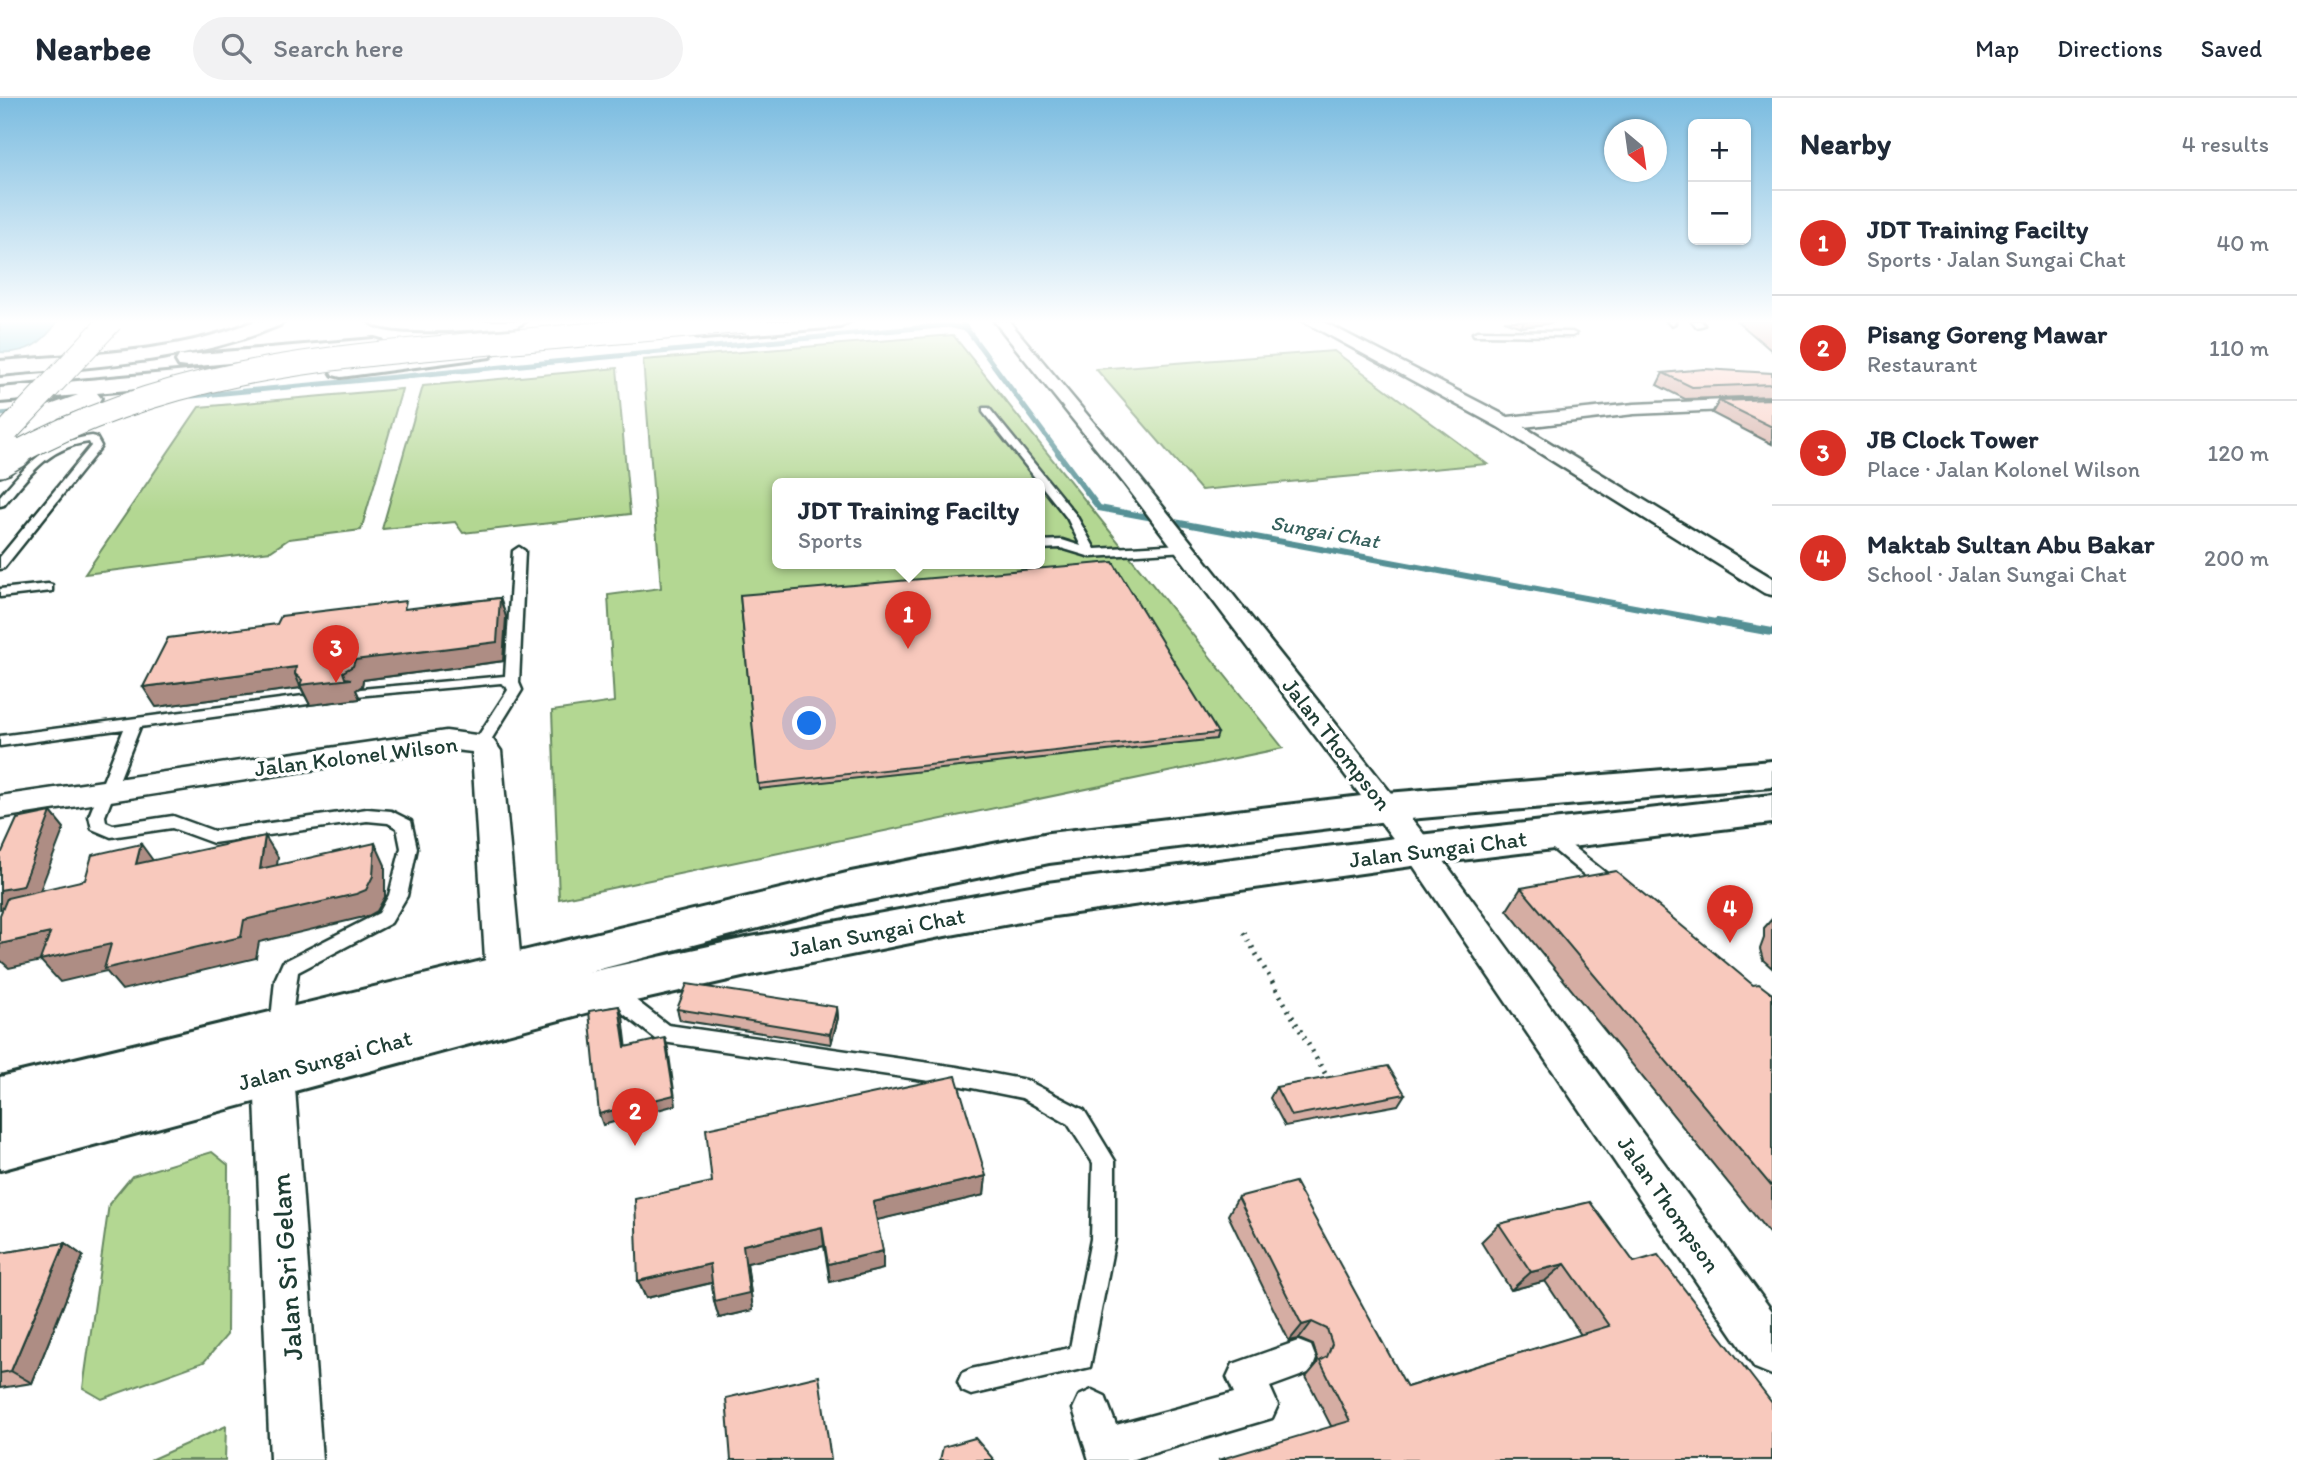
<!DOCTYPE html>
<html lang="en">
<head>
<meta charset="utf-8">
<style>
  body { margin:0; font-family:Itim,sans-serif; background:#f2f2f3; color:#1f2937 }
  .controls { position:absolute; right:21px; top:21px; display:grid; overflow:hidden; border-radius:10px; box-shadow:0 2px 5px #0004 }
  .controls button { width:63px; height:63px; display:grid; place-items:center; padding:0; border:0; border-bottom:2px solid #e0e1e3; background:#fff; color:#1f2937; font:35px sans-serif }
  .compass { position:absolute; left:1604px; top:21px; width:63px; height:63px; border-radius:50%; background:#fff; box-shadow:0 2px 5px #0004; rotate:151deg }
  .you { position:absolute; left:810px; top:626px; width:24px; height:24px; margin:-18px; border:5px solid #fff; border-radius:50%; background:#1a73e8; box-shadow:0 0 0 10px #1a73e833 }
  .badge { display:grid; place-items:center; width:46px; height:46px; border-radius:50%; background:#d93025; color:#fff; font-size:23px; font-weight:700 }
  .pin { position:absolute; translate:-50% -58px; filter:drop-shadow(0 2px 4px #0008) }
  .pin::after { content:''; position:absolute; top:37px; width:24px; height:21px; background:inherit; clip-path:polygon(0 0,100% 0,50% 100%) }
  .popup { position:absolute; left:772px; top:380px; width:273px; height:91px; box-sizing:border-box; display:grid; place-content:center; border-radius:10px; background:#fff; filter:drop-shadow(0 2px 5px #0005); font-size:23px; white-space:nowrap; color:#747a83 }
  .popup b { font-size:26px; color:#1f2937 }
  .popup::after { content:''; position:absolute; left:50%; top:100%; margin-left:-14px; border:14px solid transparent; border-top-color:#fff }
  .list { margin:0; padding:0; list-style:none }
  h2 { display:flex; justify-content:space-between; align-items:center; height:91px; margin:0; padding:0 28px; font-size:30px }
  h2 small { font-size:23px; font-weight:400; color:#747a83 }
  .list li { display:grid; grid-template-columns:46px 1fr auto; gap:21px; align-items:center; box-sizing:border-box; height:105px; padding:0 28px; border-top:2px solid #e0e1e3 }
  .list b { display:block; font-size:26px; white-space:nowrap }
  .list p { margin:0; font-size:23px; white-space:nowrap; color:#747a83 }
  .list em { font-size:23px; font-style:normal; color:#747a83 }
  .icon { flex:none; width:38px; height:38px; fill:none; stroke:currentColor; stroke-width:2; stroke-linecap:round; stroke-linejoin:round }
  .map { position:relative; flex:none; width:1772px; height:1362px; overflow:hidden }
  header { display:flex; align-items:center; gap:42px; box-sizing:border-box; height:98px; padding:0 35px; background:#fff; border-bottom:2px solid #e0e1e3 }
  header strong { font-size:33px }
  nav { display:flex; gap:38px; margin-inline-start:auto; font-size:24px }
  .search { width:490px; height:63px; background:#f2f2f3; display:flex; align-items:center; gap:18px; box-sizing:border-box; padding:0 24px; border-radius:38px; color:#747a83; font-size:26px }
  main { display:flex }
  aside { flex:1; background:#fff }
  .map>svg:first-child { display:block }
  .green { fill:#b3d792; stroke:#698a63; stroke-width:2; fill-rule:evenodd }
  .water { fill:#78c7d5; stroke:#549095; stroke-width:2 }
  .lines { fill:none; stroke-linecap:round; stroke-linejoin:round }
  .stream-far2 { stroke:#549095; stroke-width:5 }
  .stream-far1 { stroke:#549095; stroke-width:6 }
  .stream { stroke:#549095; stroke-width:8 }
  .service-casing { stroke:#1f3d34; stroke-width:5 }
  .pedestrian-casing { stroke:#1f3d34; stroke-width:5 }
  .minor-casing { stroke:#1f3d34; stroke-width:5 }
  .secondary-casing { stroke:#1f3d34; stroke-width:6 }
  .primary-casing { stroke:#1f3d34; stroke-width:6 }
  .trunk-casing { stroke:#1f3d34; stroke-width:6 }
  .path { stroke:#1f3d34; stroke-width:5; stroke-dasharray:2 6; stroke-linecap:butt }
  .service { fill:#fff; fill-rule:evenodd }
  .pedestrian { fill:#fff; fill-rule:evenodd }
  .minor { fill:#fff; fill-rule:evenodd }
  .secondary { fill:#fff; fill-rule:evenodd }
  .primary { fill:#fff; fill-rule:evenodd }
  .trunk { fill:#fff; fill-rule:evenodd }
  .trunk-bridge-far1-casing { stroke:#1f3d34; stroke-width:25; stroke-linecap:butt }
  .trunk-bridge-casing { stroke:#1f3d34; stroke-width:32; stroke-linecap:butt }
  .trunk-bridge-far1 { stroke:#fff; stroke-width:23 }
  .trunk-bridge { stroke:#fff; stroke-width:29 }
  .wall { fill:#d5ada3; stroke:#1f3d34; stroke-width:2 }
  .shaded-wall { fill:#ae8d84; stroke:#1f3d34; stroke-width:2 }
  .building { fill:#f8c9bd; stroke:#1f3d34; stroke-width:2 }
  .labels { text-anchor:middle; stroke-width:7; stroke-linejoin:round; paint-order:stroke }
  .far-water-label { font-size:21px; font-style:italic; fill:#35605c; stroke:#fff }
  .street-label { font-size:23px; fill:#1f3d34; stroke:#fff }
  .near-street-label { font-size:28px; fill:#1f3d34; stroke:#fff }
</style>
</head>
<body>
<header>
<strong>Nearbee</strong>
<div class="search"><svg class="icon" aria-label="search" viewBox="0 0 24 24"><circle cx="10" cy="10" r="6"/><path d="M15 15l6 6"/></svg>Search here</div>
<nav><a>Map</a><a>Directions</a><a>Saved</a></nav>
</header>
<main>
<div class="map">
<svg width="1772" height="1362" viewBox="0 0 1772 1362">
  <rect width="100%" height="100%" fill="#fff"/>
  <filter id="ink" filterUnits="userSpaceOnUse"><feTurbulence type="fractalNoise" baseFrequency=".0143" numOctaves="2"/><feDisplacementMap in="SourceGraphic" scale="14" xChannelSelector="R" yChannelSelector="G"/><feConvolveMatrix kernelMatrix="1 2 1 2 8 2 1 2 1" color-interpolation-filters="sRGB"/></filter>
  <g filter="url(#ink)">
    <g class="green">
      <path d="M953,237L1283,650L559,801L552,613L614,604L608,497L661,490L643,262ZM777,385H1039V465H777Z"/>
      <path d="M1334,253L1487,366L1201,392L1096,271Z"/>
      <path d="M617,270L630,416L463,435L455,424L382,431L423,288Z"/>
      <path d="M402,291L361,432L289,441L271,453L85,476L199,309Z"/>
      <path d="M212,1054L228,1067L227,1237L204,1264L102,1301L83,1290L109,1106L132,1078Z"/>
      <path d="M226,1328L225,1362H150Z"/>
    </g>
    <path class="water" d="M0,223H58C43,245 27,256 0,254Z"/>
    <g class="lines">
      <g class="stream-far2">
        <path d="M961,223L1060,357"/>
        <path d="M192,298L949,227L966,231"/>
        <path d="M0,316L21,314"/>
      </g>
      <path class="stream-far1" d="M1058,355L1099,410L1726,526"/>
      <path class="stream" d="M1717,524L1772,534"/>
      <g class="service-casing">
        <g id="service">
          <path d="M1667,223H1675V225L1671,227Z"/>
          <path d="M1692,223H1701L1704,227L1697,229Z"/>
          <path d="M1477,233L1572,234L1576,236L1572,238L1474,237L1473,235Z"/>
          <path d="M983,310H989L1076,417L1095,451L1182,446L1186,447V453L1091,459L1061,450L1039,451V443L1062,442L1081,448L1067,420L983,314Z"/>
          <path d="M92,338L96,339L101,348L100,350L4,470L0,471V459L91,348L89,344C48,349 29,378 4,407L0,408V398C30,364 45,344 92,338Z"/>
          <path d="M519,449L525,453L519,585L522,592L486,650L481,651L473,646L508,592L506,588L501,585L356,598L354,595L356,592L361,591L505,578L513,453Z"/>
          <path d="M48,486L52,487V493L0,499V491Z"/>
          <path d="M303,598L308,600L310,603L308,606L140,629L105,718L106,724L113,727L173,718L214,733L367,711L391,713L411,723L417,750L407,798L391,825L298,874L290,932L287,938L280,941L273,938L270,932L275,882L283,864L379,815L389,797L401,750L397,730L388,725L367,723L213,745L172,730L111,739L92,731L89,718L124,631L0,648V638Z"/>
          <path d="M1548,732L1554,734L1617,784L1620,789L1617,794H1605L1542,742L1540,738L1542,734Z"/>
          <path d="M609,885L616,887L668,927L957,969L1026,982L1084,1012L1115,1063V1141L1090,1269L971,1297L962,1293L958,1284L962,1275L971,1271L1070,1250L1091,1141L1093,1065L1068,1026L1022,1000L957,987L663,944L656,941L602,899L599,893L602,887Z"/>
        </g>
      </g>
      <g class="pedestrian-casing">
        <path id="pedestrian" d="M1298,1243L1311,1248L1316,1261L1311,1274L1270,1289L1278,1307L1272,1320L1130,1362H1089L1073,1311L1079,1298L1092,1292L1105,1298L1116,1327L1234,1295L1227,1279L1233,1266Z"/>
      </g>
      <g class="minor-casing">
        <g id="minor">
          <path d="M994,223H1009L1140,380L1430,744L1772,1213V1277L1755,1270L1408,760L1126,388Z"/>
          <path d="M1303,223H1322L1508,319L1634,306L1772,300V310L1634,316L1524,329L1772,480V497L1764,495L1498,329Z"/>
          <path d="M446,633L491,639L501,653L522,877L517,887L504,892L491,887L486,877L472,654L446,651L0,720V698Z"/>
          <path d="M274,959L288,964L294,976L322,1362H270L254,976L260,964Z"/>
        </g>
      </g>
      <g class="secondary-casing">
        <path id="secondary" d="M1772,663V689L1387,723L1049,765L851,806L589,874L751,839L1047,785L1419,737L1772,697V725L1419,767L1047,819L945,838L751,877L604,910L0,1072V979L851,774L1049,735L1387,695Z"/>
      </g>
      <g class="primary-casing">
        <g id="primary">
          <path d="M760,223H850L840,229L703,240L696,238L693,234L696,230L703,228Z"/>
          <path d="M374,241L381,243L384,247L381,251L187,269L179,268L176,263L179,258L187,257Z"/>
          <path d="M483,249L490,251L494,255L490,259L341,279L333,277L330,272L333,267L341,265Z"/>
          <path d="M221,270L229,272L232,277L229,282L97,295L101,300L98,305L58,320L9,375L0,378V355L42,310L78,297L0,304V290Z"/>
        </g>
      </g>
      <g class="trunk-casing">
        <g id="trunk">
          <path d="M255,223H283L280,227C191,265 95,268 0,277V263C85,256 175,256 255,223Z"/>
          <path d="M369,223H526L516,229C490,230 384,241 369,223Z"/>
        </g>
      </g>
      <path class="path" d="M1244,835L1330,984"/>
      <use href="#service" class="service"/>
      <use href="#pedestrian" class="pedestrian"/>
      <use href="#minor" class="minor"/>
      <use href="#secondary" class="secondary"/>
      <use href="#primary" class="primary"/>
      <use href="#trunk" class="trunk"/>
      <g class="trunk-bridge-far1-casing">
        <g id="trunk-bridge-far1">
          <path d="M0,341L111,223"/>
          <path d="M13,357C162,275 314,260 480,246C568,238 657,231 745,223"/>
        </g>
      </g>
      <g class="trunk-bridge-casing">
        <path id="trunk-bridge" d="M0,364L16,355"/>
      </g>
      <use href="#trunk-bridge-far1" class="trunk-bridge-far1"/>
      <use href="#trunk-bridge" class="trunk-bridge"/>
    </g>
    <g class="wall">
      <path d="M1504,223H1556L1546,226L1521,229Z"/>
      <path d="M1737,223H1772V253Z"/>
      <path d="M1663,275H1772V298L1685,301L1657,287Z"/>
      <path d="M1772,301V346L1712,315L1719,303Z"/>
      <path d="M740,497L1218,635L1216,641L759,691Z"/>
      <path d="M500,500L506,519L503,563L363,582L362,588L356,592L360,601L310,607L301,590L156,609L409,511Z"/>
      <path d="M1521,790L1772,896V1139L1507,812Z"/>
      <path d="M1772,821V870L1763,862L1760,851L1764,840V830Z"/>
      <path d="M837,909L838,920L831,946L680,922L677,911Z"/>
      <path d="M1276,989L1405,996L1398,1007L1285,1028L1270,1000Z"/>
      <path d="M986,1078L984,1097L876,1122L883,1153V1171L830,1184L824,1148L747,1165L753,1212L719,1220L714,1203L712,1185L646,1200L638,1183L712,1084Z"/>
      <path d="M1238,1099L1407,1289L1581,1237L1545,1183L1511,1192L1481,1144L1499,1126L1634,1164L1772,1305L1331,1328L1306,1279L1317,1266L1318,1262L1313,1247L1299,1241L1289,1243L1228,1117Z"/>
      <path d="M65,1145L83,1158L32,1285L0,1290V1155Z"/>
    </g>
    <g class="shaded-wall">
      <path d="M1524,223H1556L1546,226L1521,229Z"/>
      <path d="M500,500L506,519L503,563L363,582L362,588L356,592L360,601L310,607L300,587L355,562Z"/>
      <path d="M296,569L295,576L301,590L156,609L143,589Z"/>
      <path d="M51,714L64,730L36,803L0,811V792Z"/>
      <path d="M265,738L278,759L274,792L260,771Z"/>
      <path d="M375,745L385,767V799L377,813L368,818L259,844L256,860L122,892L106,873L60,884L41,863L9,870L0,862V846L50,835L111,846L244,822Z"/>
      <path d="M141,746L157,768L136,766Z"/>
      <path d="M619,908L623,918L628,960L625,949Z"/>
      <path d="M837,909L838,920L831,946L830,936Z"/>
      <path d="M665,940L668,950L676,1007L603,1027L599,1016Z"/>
      <path d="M986,1078L984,1097L873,1123V1104Z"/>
      <path d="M822,1129L824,1148L747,1165L753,1212L719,1220L714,1203L743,1147Z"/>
      <path d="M65,1145L83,1158L32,1285L11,1273Z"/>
      <path d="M883,1153V1171L830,1184L828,1166Z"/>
      <path d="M710,1166L715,1184L646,1200L638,1183Z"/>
      <path d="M1565,1166L1545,1183L1511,1192L1531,1174Z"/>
      <path d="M1312,1224L1299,1241L1289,1243L1302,1227Z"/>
    </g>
    <g class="building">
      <path d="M1704,271L1772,275V286L1692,289L1663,275Z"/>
      <path d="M1772,301V329L1719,303Z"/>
      <path d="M1113,464L1218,635L758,686L740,497Z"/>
      <path d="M500,500L497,544L355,562L353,568L343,574L345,580L351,581L300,587L302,582L295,576L296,569L143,589L168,540L277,526L281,518L406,503L404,511Z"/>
      <path d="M51,714L23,788L0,792V755L2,754L17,721Z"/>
      <path d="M265,738L260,771L375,745L373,778L366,792L356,796L244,822L241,839L104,871L111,846L40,862L50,835L0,846V817L7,800L85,782L92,757L141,746L136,766Z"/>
      <path d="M1616,773L1753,887L1759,886L1772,896V1089L1521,790Z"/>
      <path d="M687,886L837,909L830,936L677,911Z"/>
      <path d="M619,908L625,949L665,940L674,997L599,1016L589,913Z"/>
      <path d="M1388,968L1405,996L1291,1018L1276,989Z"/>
      <path d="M956,978L986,1078L873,1104L883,1153L828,1166L822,1129L743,1147L749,1195L714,1203L710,1166L638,1183L635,1101L712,1084L706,1031Z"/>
      <path d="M1295,1084L1407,1289L1609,1228L1565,1166L1531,1174L1499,1126L1590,1104L1634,1164L1658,1157L1772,1305V1362H1218L1350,1323L1320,1263L1327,1259L1332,1246L1327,1231L1312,1224L1302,1227L1238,1099Z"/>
      <path d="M65,1145L11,1273L0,1275V1155Z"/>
      <path d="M819,1278L831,1362H731L726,1300Z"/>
      <path d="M975,1340L994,1362H940L943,1349Z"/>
    </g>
  </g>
  <linearGradient id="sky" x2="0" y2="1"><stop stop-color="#7bbce0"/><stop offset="0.54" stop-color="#fff"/><stop offset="1" stop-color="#fff" stop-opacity="0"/></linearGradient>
  <rect width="1772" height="414" fill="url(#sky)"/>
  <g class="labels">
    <g class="far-water-label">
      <text transform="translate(1325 434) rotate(10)" y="7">Sungai Chat</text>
    </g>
    <g class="street-label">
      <text transform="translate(1337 646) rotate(52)" y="8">Jalan Thompson</text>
      <text transform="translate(356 658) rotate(-7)" y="8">Jalan Kolonel Wilson</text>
      <text transform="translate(1438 751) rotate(-7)" y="8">Jalan Sungai Chat</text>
      <text transform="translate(877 834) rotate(-11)" y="8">Jalan Sungai Chat</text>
      <text transform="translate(325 962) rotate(-15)" y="8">Jalan Sungai Chat</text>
      <text transform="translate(1669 1106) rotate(55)" y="8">Jalan Thompson</text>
    </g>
    <g class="near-street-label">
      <text transform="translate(286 1169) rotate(-94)" y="10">Jalan Sri Gelam</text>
    </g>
  </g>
</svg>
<div class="controls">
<button>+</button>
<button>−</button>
</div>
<svg class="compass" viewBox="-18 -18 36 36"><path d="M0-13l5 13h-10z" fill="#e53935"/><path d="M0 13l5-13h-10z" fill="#747a83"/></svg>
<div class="you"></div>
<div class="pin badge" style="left:908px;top:551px">1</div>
<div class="popup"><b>JDT Training Facilty</b>Sports</div>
<div class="pin badge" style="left:635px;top:1048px">2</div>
<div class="pin badge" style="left:336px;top:585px">3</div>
<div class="pin badge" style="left:1730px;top:845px">4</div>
</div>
<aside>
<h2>Nearby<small>4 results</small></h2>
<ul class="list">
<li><span class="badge">1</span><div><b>JDT Training Facilty</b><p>Sports · Jalan Sungai Chat</p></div><em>40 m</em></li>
<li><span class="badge">2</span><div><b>Pisang Goreng Mawar</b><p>Restaurant</p></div><em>110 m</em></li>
<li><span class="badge">3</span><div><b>JB Clock Tower</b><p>Place · Jalan Kolonel Wilson</p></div><em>120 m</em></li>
<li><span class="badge">4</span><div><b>Maktab Sultan Abu Bakar</b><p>School · Jalan Sungai Chat</p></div><em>200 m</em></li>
</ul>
</aside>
</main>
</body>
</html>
